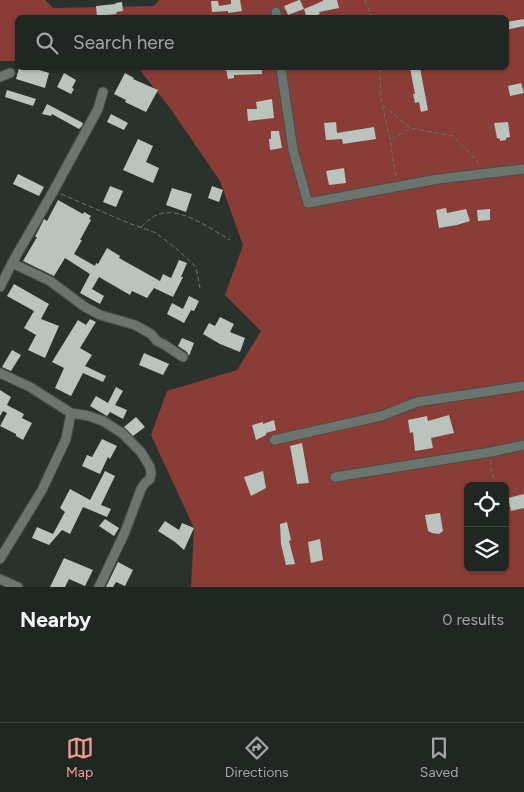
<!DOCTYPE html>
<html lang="en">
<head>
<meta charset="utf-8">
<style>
  body { margin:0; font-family:Figtree,sans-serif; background:#2d322e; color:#f1f3f6 }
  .controls { position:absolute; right:15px; bottom:15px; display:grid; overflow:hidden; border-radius:8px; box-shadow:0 1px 4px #0004 }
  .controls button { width:45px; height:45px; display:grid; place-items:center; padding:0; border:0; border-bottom:1px solid #3d433f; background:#202621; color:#f1f3f6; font:25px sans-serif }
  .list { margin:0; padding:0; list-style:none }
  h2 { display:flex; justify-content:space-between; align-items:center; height:65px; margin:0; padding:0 20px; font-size:21px }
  h2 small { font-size:16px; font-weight:400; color:#a2a5a5 }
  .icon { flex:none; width:28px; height:28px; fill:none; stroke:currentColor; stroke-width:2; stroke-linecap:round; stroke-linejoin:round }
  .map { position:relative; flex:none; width:524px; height:587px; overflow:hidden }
  .search { position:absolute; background:#202621; box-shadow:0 1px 4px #0004; left:15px; right:15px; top:15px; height:55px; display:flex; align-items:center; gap:12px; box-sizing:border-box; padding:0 18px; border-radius:8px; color:#a2a5a5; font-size:19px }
  .sheet { height:135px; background:#202621 }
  nav { display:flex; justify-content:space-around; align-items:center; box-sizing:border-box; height:70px; border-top:1px solid #3d433f; background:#202621; font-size:14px; color:#a2a5a5 }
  nav a { display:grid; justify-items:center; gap:2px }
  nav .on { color:#f59c92 }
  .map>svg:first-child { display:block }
  .green { fill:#8a3c36; fill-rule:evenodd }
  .building { fill:#bac4bd }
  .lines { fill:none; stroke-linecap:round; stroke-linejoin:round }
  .street-casing { stroke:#484e4a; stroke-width:11 }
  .path { stroke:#6c736e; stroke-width:1; stroke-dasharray:5 2.5; stroke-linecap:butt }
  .street { stroke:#6c746e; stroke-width:9 }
</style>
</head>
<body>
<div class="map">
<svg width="524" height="587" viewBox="0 0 524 587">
  <rect width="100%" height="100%" fill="#2a322c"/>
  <path class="green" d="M0,0H45L53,8L154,6L159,0H524V587H191L194,528L151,435L167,391L237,370L261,331L225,295L243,245L220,181L170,108L139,69L122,68H506V18H18L17,61H0ZM468,486H505V568H468Z"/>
  <g class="building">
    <path d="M231,0H240L242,11L228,13V11L212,12L211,1H218L219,6L231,4Z"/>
    <path d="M299,0H300L304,9L288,15L284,6Z"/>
    <path d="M323,0H337L339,8L319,12L320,14L307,18L304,9L323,1Z"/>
    <path d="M122,2L123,11L116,12L117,14L97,16L96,6L116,4L115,3Z"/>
    <path d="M524,19V26L506,30V22Z"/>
    <path d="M19,68H33L49,73L45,88L16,79Z"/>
    <path d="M233,68H262V74L234,75V78L228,79L226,69Z"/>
    <path d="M410,68H420L428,110L421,112L419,102L415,103L413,94H415Z"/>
    <path d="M64,73L76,80L72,88L74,89L71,94L57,87Z"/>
    <path d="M125,73L134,78L133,79L158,90L146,112L125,102L126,100L114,94Z"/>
    <path d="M521,83L524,93L510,96L508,86Z"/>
    <path d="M7,90L36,99L33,106L5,97Z"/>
    <path d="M272,99L274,118L248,121L247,109H257L256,102Z"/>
    <path d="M47,104L83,123L82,126L79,129L52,114L51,116L42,114Z"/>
    <path d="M111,114L128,123L124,130L107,122Z"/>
    <path d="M336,122L337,133L374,127L376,139L343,144L342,139L326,140L324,123Z"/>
    <path d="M508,122L510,137L506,138V140L500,141V139L497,138L494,123Z"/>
    <path d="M271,131H279L282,148L270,150L269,139H271Z"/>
    <path d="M138,139L153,146L146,162L159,168L153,183L123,170Z"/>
    <path d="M344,168L346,183L329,185L326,171Z"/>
    <path d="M18,174L44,187L39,196L13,184Z"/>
    <path d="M110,186L123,191L116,207L103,202Z"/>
    <path d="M212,186L223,190L219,202L208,198Z"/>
    <path d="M172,188L192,194L186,212L166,205Z"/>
    <path d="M58,200L83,214L84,212L91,216L89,219L91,220L80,240H82L74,254L95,266L96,263L98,264L107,248L120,256L119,258L160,281L163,274L171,278L179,260L187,263L181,277H183L173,297L154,288L147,298L132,291L130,295L99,277L92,289L104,296L100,304L80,293L90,274L65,258L54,276L23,261L37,237H35L44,219L47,221Z"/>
    <path d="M446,208L447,213L466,209L470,221L457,225L439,228L436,210Z"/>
    <path d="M490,209V220L478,221L477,210Z"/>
    <path d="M14,284L49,304L41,319L59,326L45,358L28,350L36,335L24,328L34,311L7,296Z"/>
    <path d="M189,296L199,301L194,311L191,310L184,323L167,314L172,303L183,309Z"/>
    <path d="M220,317L234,324L230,332L245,338L240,352L220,344L203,334L209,323L215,326Z"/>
    <path d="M90,319L96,322L80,348L92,355L85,366L106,376L103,382L83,373L71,396L55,388L64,368L52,362L78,320L86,325Z"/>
    <path d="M182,338L194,343L189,356L187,352L178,346Z"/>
    <path d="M12,350L21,355L11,371L2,367Z"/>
    <path d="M144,353L169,364L163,375L139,365Z"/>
    <path d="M116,387L123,391L115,405L127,410L123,419L110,412L107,416L90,406L96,396L108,403Z"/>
    <path d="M0,390L11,397L7,405L24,414L22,418L32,423L23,440L16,436V434L0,426L7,413L3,411L0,416Z"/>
    <path d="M449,415L454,433L431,438L433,448L415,451L413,432L410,433L408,420L427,416L428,421Z"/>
    <path d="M136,417L145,427L133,436L124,427Z"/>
    <path d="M274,420L276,430L266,433V435L256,440L252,425L263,422V424Z"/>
    <path d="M102,439L117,446L110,459L108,457L100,474L82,466L87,455L92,457Z"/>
    <path d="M302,443L309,483L297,484L290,446Z"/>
    <path d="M105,471L115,476L101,505L111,509L107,517L83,507L70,534L62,530L49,545L32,538L37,527L53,534L65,512L60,508L70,489L90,500Z"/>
    <path d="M263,471L266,488L251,496L244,477Z"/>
    <path d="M524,494V508L511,511L508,498Z"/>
    <path d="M440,513L443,531L439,534L432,533L428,531L425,515Z"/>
    <path d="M105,519L119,528L114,536L99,526Z"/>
    <path d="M165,521L179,530L182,523L194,528L184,550L175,542L158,531Z"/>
    <path d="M287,522L291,540L289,541L295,564L286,565L281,544L280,524Z"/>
    <path d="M320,539L323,560L311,563L308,542Z"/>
    <path d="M64,558L93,570L85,586L69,579L65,587H50Z"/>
    <path d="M118,562L133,570L125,586L116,582L113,587H106Z"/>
  </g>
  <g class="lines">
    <g class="street-casing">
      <g id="street">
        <path d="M276,12V18"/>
        <path d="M281,68L293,150L308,203L438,179L524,169"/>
        <path d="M0,77L10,73"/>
        <path d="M12,263L50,281L85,307L100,315L135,325L151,334L157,341L165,345L183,357"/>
        <path d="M0,287L12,263L54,190L98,109L103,92"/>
        <path d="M0,373L30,387L71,413L89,416L103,421L122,433L141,452L150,467L151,474L150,479L145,483L141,489L125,532L99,587"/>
        <path d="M274,440L381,416L417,402L524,386"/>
        <path d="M335,477L491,452L524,445"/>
        <path d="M0,559L42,490L66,439L71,413"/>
        <path d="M0,579L18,587"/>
      </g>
    </g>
    <g class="path">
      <path d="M365,0L369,10L370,18"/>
      <path d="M379,68L380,73L381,100L390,139L396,178"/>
      <path d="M383,105L410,128L453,136L478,162L479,166"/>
      <path d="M391,139L409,129"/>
      <path d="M61,194L126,222L156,233L178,250L196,267L200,288"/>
      <path d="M141,227C146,223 151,217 157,215C179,205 211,229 230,240"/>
      <path d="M491,460L490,467L497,486"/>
    </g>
    <use href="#street" class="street"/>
  </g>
</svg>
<div class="controls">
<button><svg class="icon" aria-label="locate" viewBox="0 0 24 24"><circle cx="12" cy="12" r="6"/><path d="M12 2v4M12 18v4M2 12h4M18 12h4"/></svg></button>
<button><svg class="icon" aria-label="layers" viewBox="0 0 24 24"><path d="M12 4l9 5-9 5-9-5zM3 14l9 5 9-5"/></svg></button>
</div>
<div class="search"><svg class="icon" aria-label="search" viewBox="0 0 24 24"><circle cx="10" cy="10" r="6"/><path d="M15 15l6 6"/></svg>Search here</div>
</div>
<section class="sheet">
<h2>Nearby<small>0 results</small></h2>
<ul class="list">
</ul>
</section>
<nav>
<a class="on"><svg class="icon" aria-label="map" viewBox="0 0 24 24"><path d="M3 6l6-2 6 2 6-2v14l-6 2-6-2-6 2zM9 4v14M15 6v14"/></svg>Map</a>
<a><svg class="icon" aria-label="directions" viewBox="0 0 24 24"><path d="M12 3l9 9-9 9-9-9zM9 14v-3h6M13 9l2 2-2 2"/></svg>Directions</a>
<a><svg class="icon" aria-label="saved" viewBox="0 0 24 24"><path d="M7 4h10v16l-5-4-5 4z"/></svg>Saved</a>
</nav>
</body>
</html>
